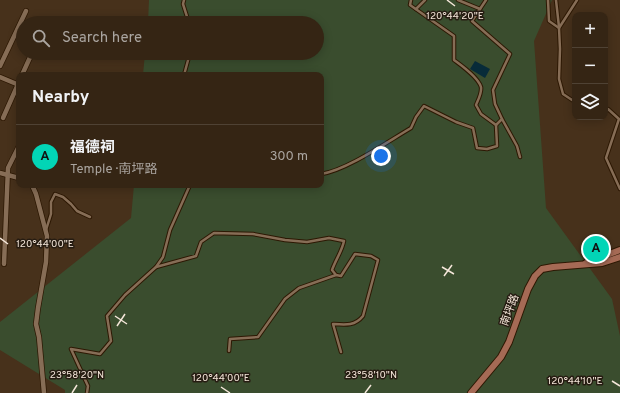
<!DOCTYPE html>
<html lang="en">
<head>
<meta charset="utf-8">
<style>
  body { margin:0; font-family:Overpass,"Noto Sans TC",sans-serif; background:#403122; color:#f1f3f6 }
  .controls { position:absolute; right:12px; top:12px; display:grid; overflow:hidden; border-radius:8px; box-shadow:0 2px 10px #0003 }
  .controls button { width:36px; height:36px; display:grid; place-items:center; padding:0; border:0; border-bottom:1px solid #4f4234; background:#352514; color:#f1f3f6; font:20px sans-serif }
  .you { position:absolute; left:381px; top:156px; width:14px; height:14px; margin:-10px; border:3px solid #fff; border-radius:50%; background:#1a73e8; box-shadow:0 0 0 6px #1a73e833 }
  .badge { display:grid; place-items:center; width:26px; height:26px; border-radius:50%; background:#02d5b6; color:#111; font-size:13px; font-weight:700 }
  .pin { position:absolute; translate:-50% -50%; border:2px solid #fff; box-shadow:0 1px 4px #0006 }
  .list { margin:0; padding:0; list-style:none }
  h2 { display:flex; justify-content:space-between; align-items:center; height:52px; margin:0; padding:0 16px; font-size:17px }
  h2 small { font-size:13px; font-weight:400; color:#aaa5a0 }
  .list li { display:grid; grid-template-columns:26px 1fr auto; gap:12px; align-items:center; box-sizing:border-box; height:64px; padding:0 16px; border-top:1px solid #4f4234 }
  .list b { display:block; font-size:15px; white-space:nowrap }
  .list p { margin:0; font-size:13px; white-space:nowrap; color:#aaa5a0 }
  .list em { font-size:13px; font-style:normal; color:#aaa5a0 }
  .icon { flex:none; width:22px; height:22px; fill:none; stroke:currentColor; stroke-width:2; stroke-linecap:round; stroke-linejoin:round }
  .map { position:relative; flex:none; width:620px; height:393px; overflow:hidden }
  .search { position:absolute; background:#352514; box-shadow:0 2px 10px #0003; left:16px; top:16px; width:308px; height:44px; display:flex; align-items:center; gap:10px; box-sizing:border-box; padding:0 14px; border-radius:22px; color:#aaa5a0; font-size:15px }
  .panel { position:absolute; background:#352514; box-shadow:0 2px 10px #0003; left:16px; top:72px; width:308px; height:116px; border-radius:8px }
  .map>svg:first-child { display:block }
  .green { fill:#3a4d2e }
  .water { fill:#072b39 }
  .lines { fill:none; stroke-linecap:round; stroke-linejoin:round }
  .lane-casing { stroke:#2d1803; stroke-width:4.5 }
  .street-casing { stroke:#2d1803; stroke-width:6 }
  .secondary-casing { stroke:#2d1803; stroke-width:8 }
  .lane { stroke:#866d56; stroke-width:2.5 }
  .street { stroke:#866d56; stroke-width:4.5 }
  .secondary { stroke:#a56a55; stroke-width:6 }
  .ticks { fill:none; stroke:#f4e6d9; stroke-width:1.5 }
  .labels { text-anchor:middle; stroke-width:3; stroke-linejoin:round; paint-order:stroke }
  .street-label { font-size:11px; fill:#f4e6d9; stroke:#261c12 }
  .ticks-label { font-size:10px; text-anchor:middle; fill:#f4e6d9; stroke:#261c12; stroke-width:3; stroke-linejoin:round; paint-order:stroke }
</style>
</head>
<body>
<div class="map">
<svg width="620" height="393" viewBox="0 0 620 393">
  <rect width="100%" height="100%" fill="#47311b"/>
  <path class="green" d="M149,0H552L534,41L546,208L612,299L620,336V393H65V390L0,350V322L131,218L134,185H321V75H143L145,53H317V23H148Z"/>
  <path class="water" d="M475,61L490,69L485,78L470,69Z"/>
  <g class="lines">
    <g class="lane-casing">
      <g id="lane">
        <path d="M184,0L183,4L189,23"/>
        <path d="M411,0L410,5L454,36V60C462,66 478,77 481,87C482,93 478,100 476,105L481,114L496,125"/>
        <path d="M458,0L480,9"/>
        <path d="M548,0L549,21L559,28"/>
        <path d="M556,0L559,27"/>
        <path d="M416,9L425,0"/>
        <path d="M184,75L190,53"/>
        <path d="M575,102L563,94L559,79L560,49L559,28L577,0"/>
        <path d="M605,109H608L619,119L606,158L620,189"/>
        <path d="M502,119L517,146L520,157"/>
        <path d="M321,174C347,170 387,142 411,128L416,117L424,106L456,122L473,128L477,148L487,149L497,146L496,125L502,119L495,104L493,90L510,54L472,21L486,0"/>
        <path d="M46,230L51,214V202L55,194L63,197L71,204L77,211L90,217"/>
        <path d="M156,267L196,256L201,242L214,233L253,234L285,240L307,242L329,238L344,241C342,251 336,259 332,270L336,275L341,276L355,254L371,256L378,260L363,316C355,326 346,325 333,324L341,352"/>
        <path d="M229,351L230,339L258,337L285,299L299,288L336,275"/>
        <path d="M87,393L88,386L71,349L100,354L111,341L107,316L125,295L156,267L163,257L170,230L190,185"/>
      </g>
    </g>
    <g class="street-casing">
      <g id="street">
        <path d="M46,23L47,21"/>
        <path d="M0,66L26,11"/>
        <path d="M22,75L32,53"/>
        <path d="M0,77L19,85"/>
        <path d="M3,118L19,82"/>
        <path d="M0,173L19,178"/>
        <path d="M32,185L36,194L47,236L46,262L38,308L36,324L39,337L44,393"/>
        <path d="M4,264L8,168L19,146"/>
      </g>
    </g>
    <g class="secondary-casing">
      <g id="secondary">
        <path d="M586,263L620,250"/>
        <path d="M471,393L501,357L509,342L528,289L535,276L542,269L553,267L602,263L620,257"/>
      </g>
    </g>
    <use href="#lane" class="lane"/>
    <use href="#street" class="street"/>
    <use href="#secondary" class="secondary"/>
  </g>
  <path class="ticks" d="M447,0L455,6M0,238L8,244M442,267L454,274M444,276L452,265M115,316L127,324M117,326L125,314M612,381L620,386M221,387L230,393M72,393L77,385M365,393L371,385"/>
  <g class="labels">
    <g class="street-label">
      <text transform="translate(509 310) rotate(-70)" y="4">南坪路</text>
    </g>
  </g>
  <g class="ticks-label">
    <text x="455" y="19">120°44'20"E</text>
    <text x="45" y="247">120°44'00"E</text>
    <text x="77" y="378">23°58'20"N</text>
    <text x="371" y="378">23°58'10"N</text>
    <text x="221" y="381">120°44'00"E</text>
    <text x="575" y="384">120°44'10"E</text>
  </g>
</svg>
<div class="controls">
<button>+</button>
<button>−</button>
<button><svg class="icon" aria-label="layers" viewBox="0 0 24 24"><path d="M12 4l9 5-9 5-9-5zM3 14l9 5 9-5"/></svg></button>
</div>
<div class="you"></div>
<div class="pin badge" style="left:596px;top:249px">A</div>
<div class="search"><svg class="icon" aria-label="search" viewBox="0 0 24 24"><circle cx="10" cy="10" r="6"/><path d="M15 15l6 6"/></svg>Search here</div>
<section class="panel">
<h2>Nearby<small></small></h2>
<ul class="list">
<li><span class="badge">A</span><div><b>福德祠</b><p>Temple · 南坪路</p></div><em>300 m</em></li>
</ul>
</section>
</div>
</body>
</html>
